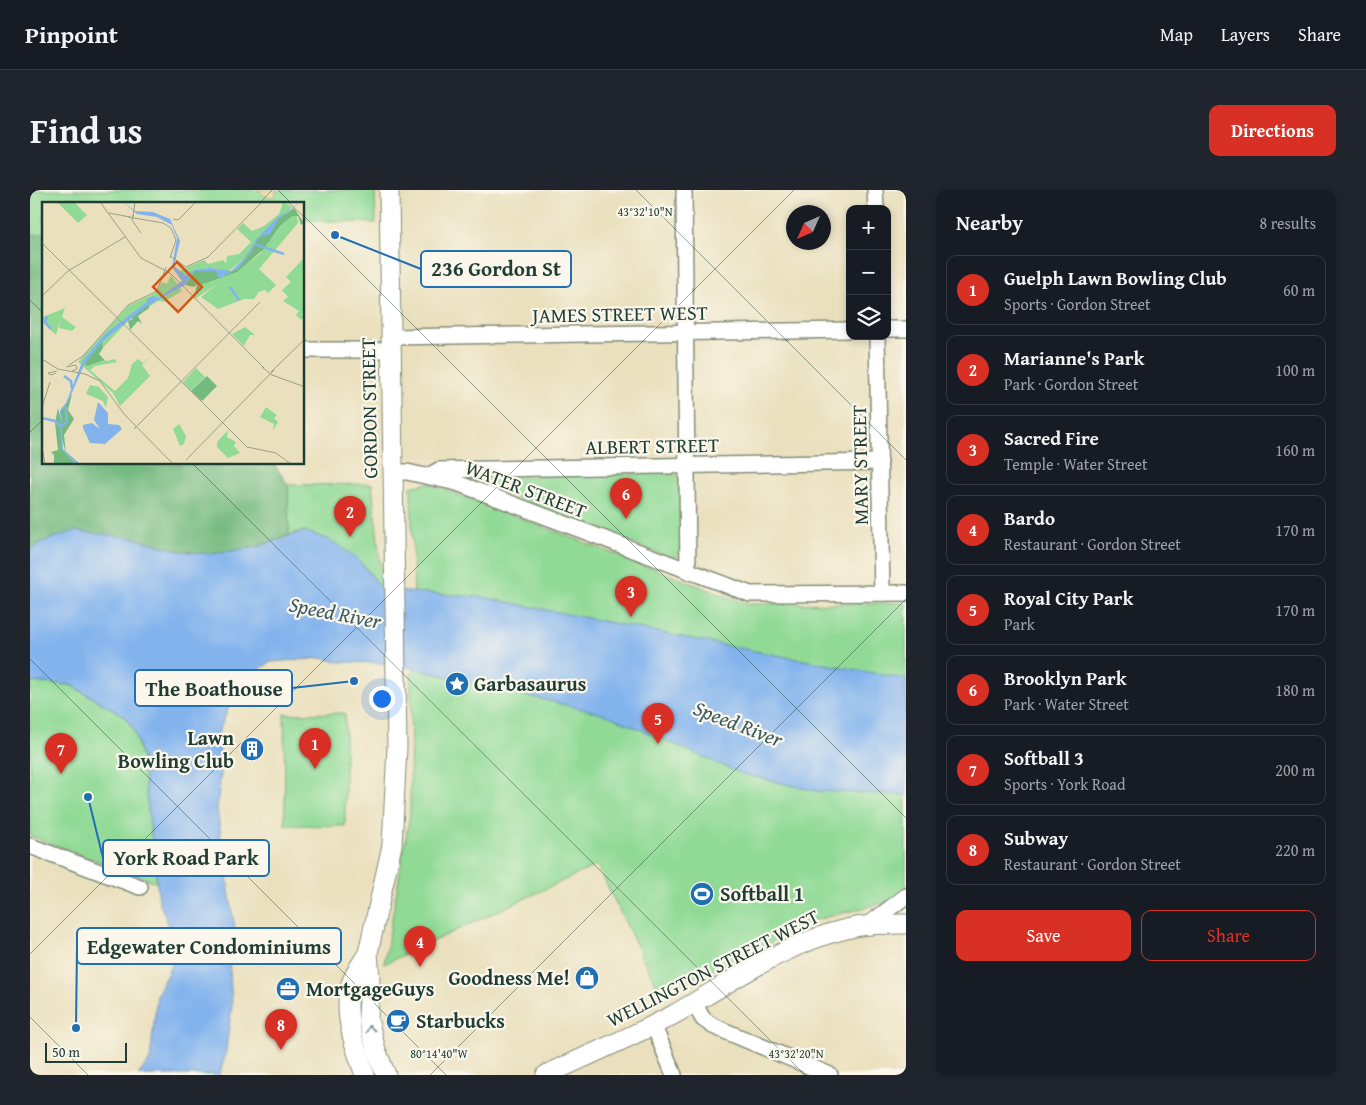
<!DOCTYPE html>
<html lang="en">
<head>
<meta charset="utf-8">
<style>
  body { margin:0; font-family:"Gentium Book Plus",serif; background:#20242c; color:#f1f3f6 }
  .controls { position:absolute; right:15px; top:15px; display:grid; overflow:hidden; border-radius:10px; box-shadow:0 2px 8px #0003 }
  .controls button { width:45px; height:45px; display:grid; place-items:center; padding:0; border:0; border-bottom:1px solid #363941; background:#171b24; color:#f1f3f6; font:25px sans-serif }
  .compass { position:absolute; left:756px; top:15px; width:45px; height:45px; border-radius:50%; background:#171b24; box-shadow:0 2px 8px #0003; rotate:225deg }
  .scale { position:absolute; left:15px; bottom:12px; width:82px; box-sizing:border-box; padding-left:5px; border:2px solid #1f3d34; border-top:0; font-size:14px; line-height:18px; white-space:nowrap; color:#1f3d34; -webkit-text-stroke:4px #fbf7ec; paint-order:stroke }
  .you { position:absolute; left:351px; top:508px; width:18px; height:18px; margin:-12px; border:4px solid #fff; border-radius:50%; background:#1a73e8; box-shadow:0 0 0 8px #1a73e833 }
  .badge { display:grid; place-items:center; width:32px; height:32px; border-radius:50%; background:#d93025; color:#fff; font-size:16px; font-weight:700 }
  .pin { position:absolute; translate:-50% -41px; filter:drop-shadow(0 1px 2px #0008) }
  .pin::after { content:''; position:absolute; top:26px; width:18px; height:15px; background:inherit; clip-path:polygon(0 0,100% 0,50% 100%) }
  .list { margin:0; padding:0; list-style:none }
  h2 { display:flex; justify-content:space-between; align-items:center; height:65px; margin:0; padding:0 20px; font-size:21px }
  h2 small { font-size:16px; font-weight:400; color:#9ea1a6 }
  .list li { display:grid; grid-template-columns:32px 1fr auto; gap:15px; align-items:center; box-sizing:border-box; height:70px; margin:0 10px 10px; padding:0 10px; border:1px solid #363941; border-radius:10px }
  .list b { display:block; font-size:19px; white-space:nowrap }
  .list p { margin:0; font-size:16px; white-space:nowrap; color:#9ea1a6 }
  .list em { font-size:16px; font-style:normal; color:#9ea1a6 }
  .actions { display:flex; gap:10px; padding:15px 20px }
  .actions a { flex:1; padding:11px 0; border:1px solid #d93025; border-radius:10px; text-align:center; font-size:18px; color:#d93025 }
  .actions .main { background:#d93025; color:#fff }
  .icon { flex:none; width:28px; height:28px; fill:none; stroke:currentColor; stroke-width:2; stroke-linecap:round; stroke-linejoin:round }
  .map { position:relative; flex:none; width:876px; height:885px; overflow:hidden; border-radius:10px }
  header { display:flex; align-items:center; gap:30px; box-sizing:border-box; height:70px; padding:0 25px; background:#171b24; border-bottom:1px solid #363941 }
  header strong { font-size:24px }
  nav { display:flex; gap:28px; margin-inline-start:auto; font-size:18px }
  .intro { display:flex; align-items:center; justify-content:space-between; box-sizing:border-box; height:120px; padding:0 30px }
  h1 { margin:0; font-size:35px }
  .button { padding:12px 22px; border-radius:10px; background:#d93025; color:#fff; font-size:18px; font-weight:700 }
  main { display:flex; gap:30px; padding:0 30px }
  aside { flex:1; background:#171b24; border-radius:10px; box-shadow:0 2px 8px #0003 }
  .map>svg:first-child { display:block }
  .green { fill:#91da96; stroke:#588c65 }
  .forest { fill:#74ba7f; stroke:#4a7c5a }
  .sand { fill:#eeda9e; stroke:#868c69 }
  .water { fill:#82b3ed; stroke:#507890 }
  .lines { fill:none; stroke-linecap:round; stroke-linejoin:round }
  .minor-casing { stroke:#848e78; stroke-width:18 }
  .major-casing { stroke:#848e78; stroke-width:21 }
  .minor { stroke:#fff; stroke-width:15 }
  .major { stroke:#fff; stroke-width:19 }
  .oneway { stroke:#8f9e9a }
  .ticks { fill:none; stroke:#1f3d34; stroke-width:1; stroke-opacity:0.45 }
  .labels { text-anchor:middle; stroke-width:4.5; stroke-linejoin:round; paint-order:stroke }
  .street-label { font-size:20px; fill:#1f3d34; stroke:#fbf7ec }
  .poi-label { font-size:20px; font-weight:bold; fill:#1f3d34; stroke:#fbf7ec; text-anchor:start }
  .water-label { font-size:21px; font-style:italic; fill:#385a62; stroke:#fbf7ec }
  .inset-river { fill:none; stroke:#82b3ed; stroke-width:2.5 }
  .inset-road { fill:none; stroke:#999f86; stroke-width:1 }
  .view { fill:#d45610; fill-opacity:0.15; stroke:#d45610; stroke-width:2.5 }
  .inset-edge { fill:none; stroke:#1f3d34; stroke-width:2.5 }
  .ticks-label { font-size:12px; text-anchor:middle; fill:#1f3d34; stroke:#fbf7ec; stroke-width:4.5; stroke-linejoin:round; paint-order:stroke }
  .leader { fill:none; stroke:#1f6fb2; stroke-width:2 }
  .callout-dot { fill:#1f6fb2; stroke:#fbf7ec; stroke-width:2 }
  .callout { fill:#fbf7ec; stroke:#1f6fb2; stroke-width:2 }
  .callout-label { font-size:21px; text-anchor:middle; font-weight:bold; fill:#1f3d34 }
</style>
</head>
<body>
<header>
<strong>Pinpoint</strong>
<nav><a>Map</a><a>Layers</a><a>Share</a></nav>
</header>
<div class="intro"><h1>Find us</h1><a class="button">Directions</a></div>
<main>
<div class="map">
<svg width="876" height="885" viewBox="0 0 876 885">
  <rect width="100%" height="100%" fill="#fbf7ec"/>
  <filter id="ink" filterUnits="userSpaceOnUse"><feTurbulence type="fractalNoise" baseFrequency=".02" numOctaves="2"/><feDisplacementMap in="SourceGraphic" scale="10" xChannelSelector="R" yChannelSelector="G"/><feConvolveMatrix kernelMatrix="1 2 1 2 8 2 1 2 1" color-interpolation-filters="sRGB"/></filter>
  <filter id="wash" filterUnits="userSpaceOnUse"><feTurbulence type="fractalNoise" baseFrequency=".0096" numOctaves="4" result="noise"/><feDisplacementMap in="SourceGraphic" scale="20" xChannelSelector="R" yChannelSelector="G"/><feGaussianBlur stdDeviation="1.12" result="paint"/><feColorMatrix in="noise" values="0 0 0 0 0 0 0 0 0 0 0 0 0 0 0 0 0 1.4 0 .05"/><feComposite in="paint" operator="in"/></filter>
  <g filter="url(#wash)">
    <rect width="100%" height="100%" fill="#eae0bd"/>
    <g class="green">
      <path d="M0,0H345L346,33L274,30V14H14V44L0,46Z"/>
      <path d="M641,283L648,286L651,295V363L647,367H638L435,288Z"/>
      <path d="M398,293L716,414L876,413V700L860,711L781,731L694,777L692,775L630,803L567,675L354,774L380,624L381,484L386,479L381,297Z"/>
      <path d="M342,294L353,400L327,368L274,341L259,345L258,295Z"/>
      <path d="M0,492L40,495L94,526L104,540L112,568L127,693L0,646Z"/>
      <path d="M315,523V636L255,635L254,524Z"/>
    </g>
    <g class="forest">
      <path d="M39,8L94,14H37Z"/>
      <path d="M14,44V274H244L258,295L259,345L227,357L180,364L150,361L104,348L14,351L0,360V45Z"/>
    </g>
    <path class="sand" d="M228,0H247L245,6C237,9 233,4 228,0Z"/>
    <path class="water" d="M45,341L104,348L150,361L180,364L227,357L274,341L300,350L327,368L353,400L452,407L698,456L876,489V605L786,601L712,584L577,525L386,479L352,473L308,472L292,468L241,472L226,481L212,496L201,512L187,546L192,575L187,619L205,740L199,766L202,815L195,867L189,885H108L120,870L127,805L145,767L140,739L129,711L112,568L104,540L94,526L41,495L0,492V360L14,351Z"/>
  </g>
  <g filter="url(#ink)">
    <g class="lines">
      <g class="minor-casing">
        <g id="minor">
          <path d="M654,0L658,382"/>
          <path d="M845,0L846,19"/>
          <path d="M857,139H876"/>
          <path d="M847,146L852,403"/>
          <path d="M360,147L820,140"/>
          <path d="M274,160H360"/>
          <path d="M362,282H377L427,293L720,404L876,403"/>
          <path d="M398,286L409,280L850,272"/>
          <path d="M0,656L110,697"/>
          <path d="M839,734L876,706"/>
          <path d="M664,813L673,829L683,836L800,885"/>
          <path d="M623,834L644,885"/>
        </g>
      </g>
      <g class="major-casing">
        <g id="major">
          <path d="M335,885C325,856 312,825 321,794C324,784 332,773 338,763"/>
          <path d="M356,885L346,860L338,829L340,788L338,763L362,655L367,557L359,0"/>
          <path d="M516,885C558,865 602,847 643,825C698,794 753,754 816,739C836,734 856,734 876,734"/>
        </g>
      </g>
      <use href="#minor" class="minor"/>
      <use href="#major" class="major"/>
    </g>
    <defs><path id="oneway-chevron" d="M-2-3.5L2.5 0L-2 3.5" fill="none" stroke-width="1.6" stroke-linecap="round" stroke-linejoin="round" transform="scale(1.25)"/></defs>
    <use class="oneway" href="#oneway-chevron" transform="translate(340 839) rotate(-102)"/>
  </g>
  <path class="ticks" d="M248,0L262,14M606,0L876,270M229,14L242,0M274,26L876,628M0,110L14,124M0,242L14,229M163,274L775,885M0,469L416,885M0,764L764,0M0,827L58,885M400,885L876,409"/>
  <defs>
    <g id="sight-disc" transform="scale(1.25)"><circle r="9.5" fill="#1f6fb2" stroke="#fbf7ec"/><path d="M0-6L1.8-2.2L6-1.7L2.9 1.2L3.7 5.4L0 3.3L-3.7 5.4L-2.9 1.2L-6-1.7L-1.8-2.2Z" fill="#fff"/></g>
    <g id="building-disc" transform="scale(1.25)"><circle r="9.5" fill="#1f6fb2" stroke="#fbf7ec"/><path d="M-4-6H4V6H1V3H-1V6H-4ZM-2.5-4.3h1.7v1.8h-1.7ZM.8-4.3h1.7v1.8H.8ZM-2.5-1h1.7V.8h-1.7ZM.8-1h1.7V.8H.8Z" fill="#fff"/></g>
    <g id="stadium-disc" transform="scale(1.25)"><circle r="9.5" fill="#1f6fb2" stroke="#fbf7ec"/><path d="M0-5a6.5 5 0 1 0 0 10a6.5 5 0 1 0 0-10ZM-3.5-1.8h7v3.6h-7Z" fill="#fff"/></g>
    <g id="shop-disc" transform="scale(1.25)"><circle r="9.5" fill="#1f6fb2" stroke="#fbf7ec"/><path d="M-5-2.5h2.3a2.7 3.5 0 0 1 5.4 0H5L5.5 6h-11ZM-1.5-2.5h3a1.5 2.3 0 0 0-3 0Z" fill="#fff"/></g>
    <g id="office-disc" transform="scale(1.25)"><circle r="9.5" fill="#1f6fb2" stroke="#fbf7ec"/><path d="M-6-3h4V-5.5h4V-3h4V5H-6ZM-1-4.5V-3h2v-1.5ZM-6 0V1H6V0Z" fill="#fff"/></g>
    <g id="cafe-disc" transform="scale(1.25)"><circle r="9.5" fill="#1f6fb2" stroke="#fbf7ec"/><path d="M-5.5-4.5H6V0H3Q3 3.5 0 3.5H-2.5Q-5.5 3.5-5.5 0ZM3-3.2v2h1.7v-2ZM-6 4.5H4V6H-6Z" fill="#fff"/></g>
  </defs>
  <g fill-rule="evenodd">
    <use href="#sight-disc" x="427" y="494"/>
    <use href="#building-disc" x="222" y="559"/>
    <use href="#stadium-disc" x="672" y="704"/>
    <use href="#shop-disc" x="557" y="788"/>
    <use href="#office-disc" x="258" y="799"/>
    <use href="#cafe-disc" x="368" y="831"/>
  </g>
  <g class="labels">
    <g class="street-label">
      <text transform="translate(590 124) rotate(-1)" y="7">JAMES STREET WEST</text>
      <text transform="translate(339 218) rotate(-91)" y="7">GORDON STREET</text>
      <text transform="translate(622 256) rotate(-1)" y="7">ALBERT STREET</text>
      <text transform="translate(830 275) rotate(-91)" y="7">MARY STREET</text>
      <text transform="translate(496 299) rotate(21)" y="7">WATER STREET</text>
      <text transform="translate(683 778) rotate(-27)" y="7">WELLINGTON STREET WEST</text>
    </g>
    <g class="poi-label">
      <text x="444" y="501">Garbasaurus</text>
      <text x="204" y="555" text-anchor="end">Lawn<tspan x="204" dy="23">Bowling Club</tspan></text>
      <text x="690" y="711">Softball 1</text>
      <text x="540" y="795" text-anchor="end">Goodness Me!</text>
      <text x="276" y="806">MortgageGuys</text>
      <text x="386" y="838">Starbucks</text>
    </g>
    <g class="water-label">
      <text transform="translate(305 423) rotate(11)" y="7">Speed River</text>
      <text transform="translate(708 534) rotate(21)" y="7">Speed River</text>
    </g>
  </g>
  <g transform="translate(12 12)">
    <rect width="262" height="262" fill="#eae0bd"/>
    <path d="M15,0H32L45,13L36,21ZM241,0L250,5L217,34L205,54L186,70L171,66L143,73L137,69L162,58L166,62L181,58L184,61L185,54L197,52L209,40L195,27L201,21L210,29L222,24L237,12ZM250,14H255L256,21L217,67L234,83L226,91L223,88L217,90L212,97H202L176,107L159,95L175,82L153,97L150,94L161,81L199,66L218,52L243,18ZM262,56V112L259,111L262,115L259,118L254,113L257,109L241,99L246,95L240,88L249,80L244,75ZM129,73L140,89L122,100L116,99L86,119L56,151L64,159L73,157L75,160L53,164L48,168L73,189L86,176L90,162L96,157L101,161L110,153L100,163L108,174L78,204L71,191L36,160L86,104L113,91L120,80L125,82ZM23,106L20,115L34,125L30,129L17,126L19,116L14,133L2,122L1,115ZM203,125L213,133H208L202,144L190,132ZM154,166L163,175L149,189L141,180ZM48,183L57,185L66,195L64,206L61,199L44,192ZM224,205L235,213L232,216L236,220L231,229L232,222L218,215ZM137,222L144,234L142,242L138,244L131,227ZM186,228L185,235L194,240L192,244L198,251L186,256L175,245V240Z" fill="#91da96"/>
    <path d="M252,6L262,21L259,23L256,14H250L239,23L221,48L195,70L161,82L153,91L155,82L152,85L143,83L152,69H174L180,75L196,66L217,35L228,29L226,32L237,16ZM107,102V106L96,114L100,122L96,119L88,128L86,119L91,117L89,114ZM60,140L61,146L57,152L62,158L45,164L42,162ZM165,174L175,184L160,199L149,189ZM30,192L26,208L32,217L22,233L24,251L20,237L19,209ZM16,206L20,222L19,246L34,262H12V253L9,250L16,248L13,221Z" fill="#74ba7f"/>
    <path d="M81,0L93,9L111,10L128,17L138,39L132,64L143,73L153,68L168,66L189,69L205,54L214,37L237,14L259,0L237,16L228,32L217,35L208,52L196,66L180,75H176L174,69H152L143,83L105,104L62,138L43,161L25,202L19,209L21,247L37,261L34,262L19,246L18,208L24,201L40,160L63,132L105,100V97L112,94L116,96L140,79L130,65L135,36L130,23L115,15L95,12ZM56,200L66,211V222L77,223L80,227L63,242L48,241L41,226V223L50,221L58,227L52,218Z" fill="#82b3ed"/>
    <path class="inset-river" d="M212,42L242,52M188,85L197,98M5,114L3,120L9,127M22,174L29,179L30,187M0,216L13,219L19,225M20,224L25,220L24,205"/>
    <path class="inset-road" d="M58,0L99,56L128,71L222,166M246,0L263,16M67,11L88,15M91,13L90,18L99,31M86,15L121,21L129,26L134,38L128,56M91,15L93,0M131,17L136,18L154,0M0,41L183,223M128,54L144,65L166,55L220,0M0,94L26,69L83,35M0,157L16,167L43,172L58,179L82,212L131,262M27,163L41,154L86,103L115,89L124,65M24,165L34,163L35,167L30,169M220,165L230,173L263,185M229,170L263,137M14,171L9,173L6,171L15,169M0,205L8,180M182,222L205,245L234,251L249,262M92,227L218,100M0,246L3,262M144,258L232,168"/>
    <path class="view" d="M135,60L160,85L136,110L111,85Z"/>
    <rect width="262" height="262" class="inset-edge"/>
  </g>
  <g class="ticks-label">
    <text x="615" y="26">43°32'10"N</text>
    <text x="409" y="868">80°14'40"W</text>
    <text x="766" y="868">43°32'20"N</text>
  </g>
  <path class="leader" d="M305 45L391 79M324 491L262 498M58 607L73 668M46 838L47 756"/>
  <g class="callout-dot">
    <circle cx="305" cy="45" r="5"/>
    <circle cx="324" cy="491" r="5"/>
    <circle cx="58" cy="607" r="5"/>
    <circle cx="46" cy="838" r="5"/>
  </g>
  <g class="callout">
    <rect x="391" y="61" width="150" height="36" rx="5"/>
    <rect x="105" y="480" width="157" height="36" rx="5"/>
    <rect x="73" y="650" width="166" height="36" rx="5"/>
    <rect x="47" y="738" width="264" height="36" rx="5"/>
  </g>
  <g class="callout-label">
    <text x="466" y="86">236 Gordon St</text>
    <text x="184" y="506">The Boathouse</text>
    <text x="156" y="675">York Road Park</text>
    <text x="179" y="764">Edgewater Condominiums</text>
  </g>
</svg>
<div class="controls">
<button>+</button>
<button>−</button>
<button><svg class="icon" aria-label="layers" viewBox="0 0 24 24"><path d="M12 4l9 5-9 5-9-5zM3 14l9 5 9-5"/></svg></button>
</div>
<svg class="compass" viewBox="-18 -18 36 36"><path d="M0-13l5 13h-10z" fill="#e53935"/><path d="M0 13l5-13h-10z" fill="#9ea1a6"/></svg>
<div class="scale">50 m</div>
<div class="you"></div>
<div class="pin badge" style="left:285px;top:579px">1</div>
<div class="pin badge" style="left:320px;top:347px">2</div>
<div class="pin badge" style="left:601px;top:427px">3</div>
<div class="pin badge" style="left:390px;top:777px">4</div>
<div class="pin badge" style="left:628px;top:554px">5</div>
<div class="pin badge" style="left:596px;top:329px">6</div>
<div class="pin badge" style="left:31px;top:584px">7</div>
<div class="pin badge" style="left:251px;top:860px">8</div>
</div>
<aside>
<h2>Nearby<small>8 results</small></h2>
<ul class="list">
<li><span class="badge">1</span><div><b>Guelph Lawn Bowling Club</b><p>Sports · Gordon Street</p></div><em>60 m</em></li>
<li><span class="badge">2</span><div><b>Marianne's Park</b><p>Park · Gordon Street</p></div><em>100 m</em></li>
<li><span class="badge">3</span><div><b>Sacred Fire</b><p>Temple · Water Street</p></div><em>160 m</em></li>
<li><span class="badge">4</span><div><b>Bardo</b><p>Restaurant · Gordon Street</p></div><em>170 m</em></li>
<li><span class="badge">5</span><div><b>Royal City Park</b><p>Park</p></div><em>170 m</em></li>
<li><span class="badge">6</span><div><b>Brooklyn Park</b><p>Park · Water Street</p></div><em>180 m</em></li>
<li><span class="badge">7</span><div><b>Softball 3</b><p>Sports · York Road</p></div><em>200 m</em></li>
<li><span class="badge">8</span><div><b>Subway</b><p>Restaurant · Gordon Street</p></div><em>220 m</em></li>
</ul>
<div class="actions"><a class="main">Save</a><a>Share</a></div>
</aside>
</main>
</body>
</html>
